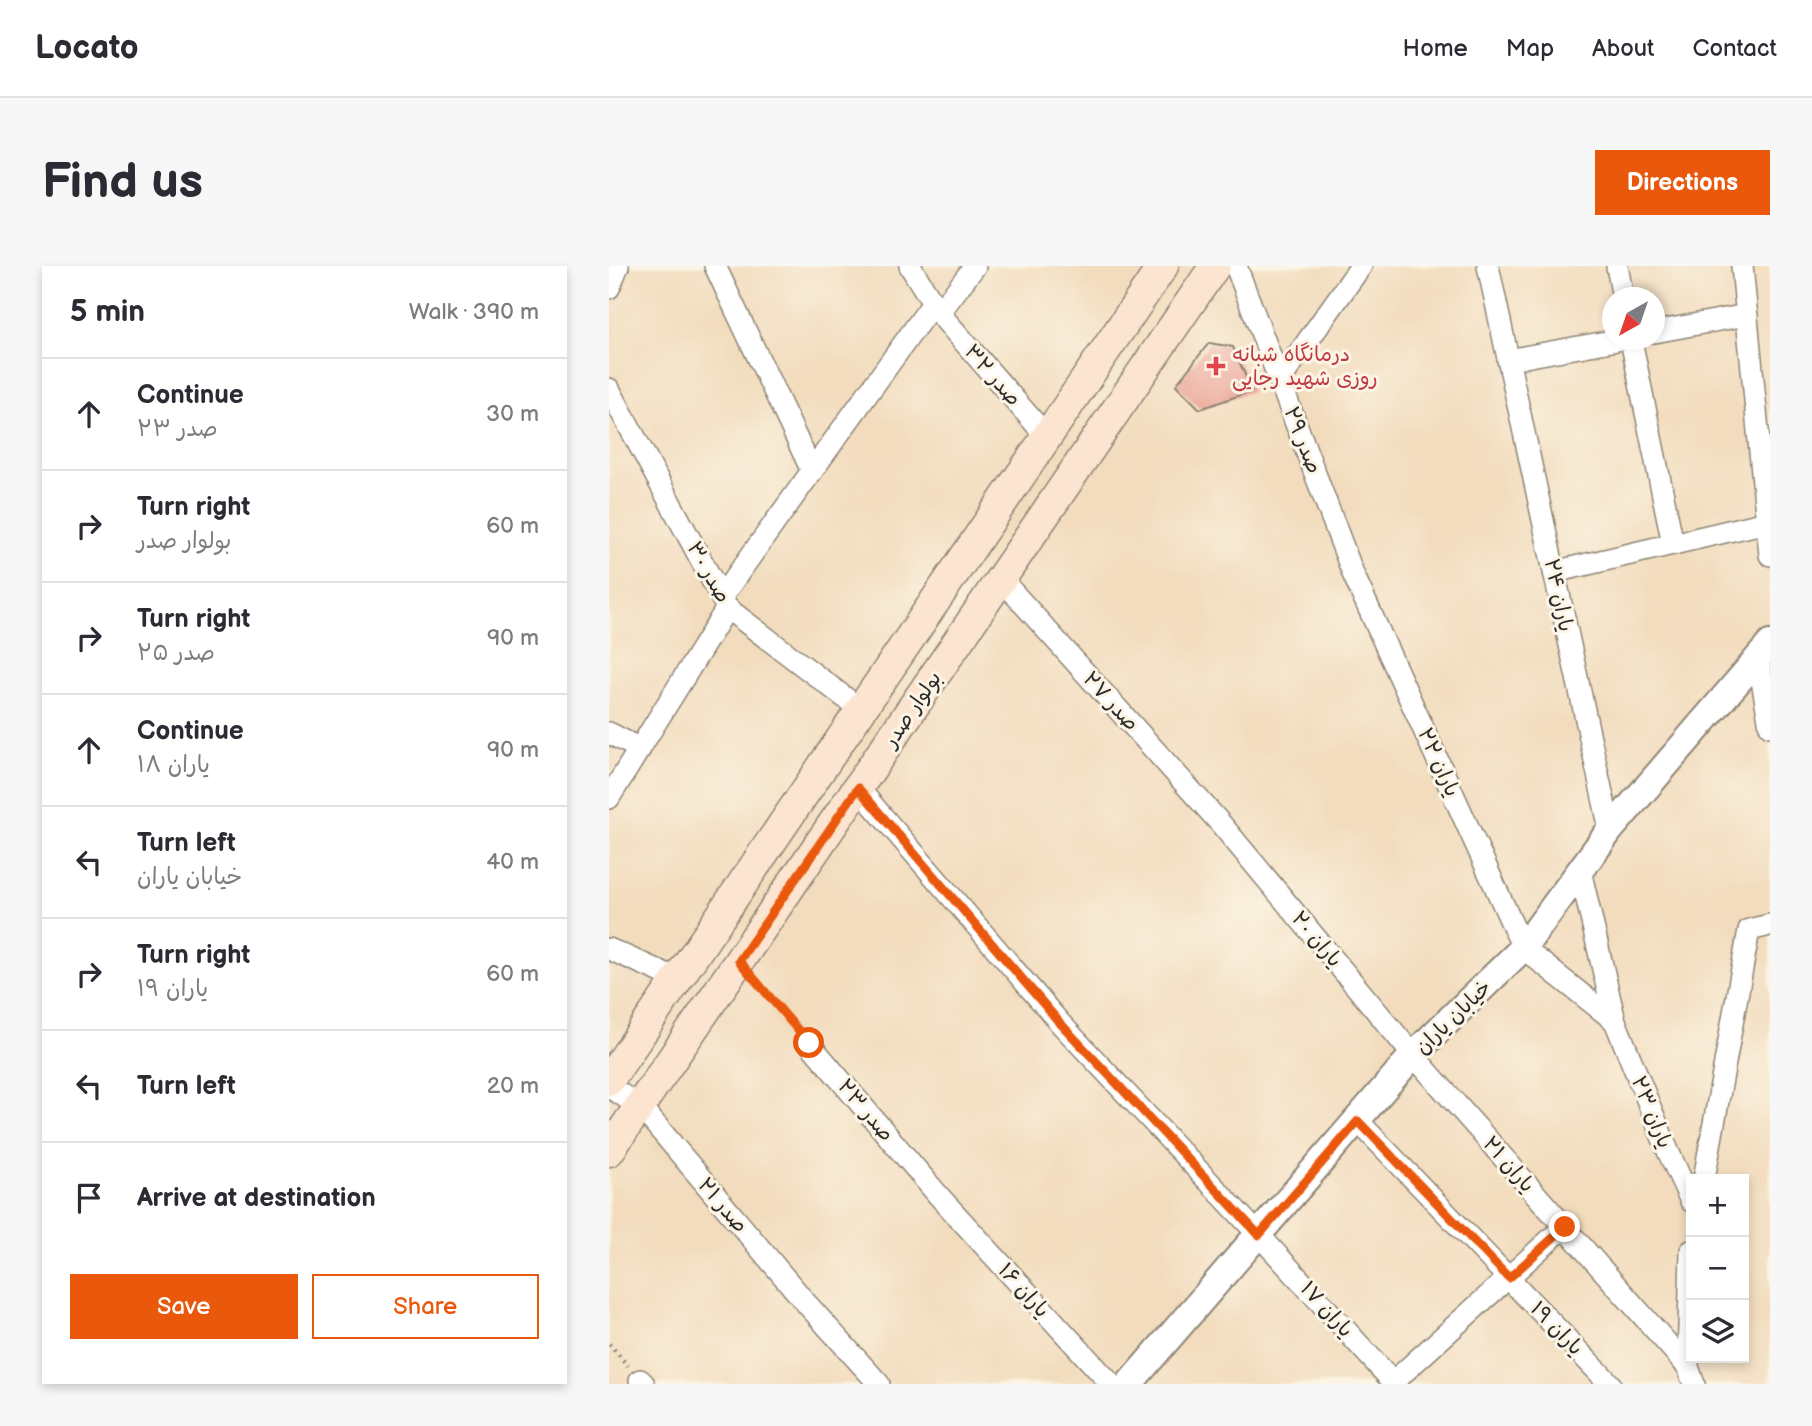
<!DOCTYPE html>
<html lang="en">
<head>
<meta charset="utf-8">
<style>
  body { margin:0; font-family:"Balsamiq Sans","Playpen Sans Arabic",sans-serif; background:#f7f7f7; color:#2b2b33 }
  .controls { position:absolute; right:21px; bottom:21px; display:grid; overflow:hidden; border-radius:0px; box-shadow:0 4px 10px #0003 }
  .controls button { width:63px; height:63px; display:grid; place-items:center; padding:0; border:0; border-bottom:2px solid #e1e1e2; background:#fff; color:#2b2b33; font:35px sans-serif }
  .compass { position:absolute; left:993px; top:21px; width:63px; height:63px; border-radius:50%; background:#fff; box-shadow:0 4px 10px #0003; rotate:220deg }
  .stop { position:absolute; width:21px; height:21px; margin:-16px; border:5px solid #ea580c; border-radius:50%; background:#fff }
  .stop.end { background:#ea580c; border-color:#fff; box-shadow:0 2px 7px #0008 }
  .list { margin:0; padding:0; list-style:none }
  h2 { display:flex; justify-content:space-between; align-items:center; height:91px; margin:0; padding:0 28px; font-size:30px }
  h2 small { font-size:23px; font-weight:400; color:#7c7c81 }
  .list li { display:grid; grid-template-columns:46px 1fr auto; gap:21px; align-items:center; box-sizing:border-box; height:112px; padding:0 28px; border-top:2px solid #e1e1e2 }
  .list b { display:block; font-size:26px; white-space:nowrap }
  .list p { margin:0; font-size:23px; white-space:nowrap; color:#7c7c81 }
  .list em { font-size:23px; font-style:normal; color:#7c7c81 }
  .actions { display:flex; gap:14px; padding:21px 28px }
  .actions a { flex:1; padding:16px 0; border:2px solid #ea580c; border-radius:0px; text-align:center; font-size:24px; color:#ea580c }
  .actions .main { background:#ea580c; color:#fff }
  .icon { flex:none; width:38px; height:38px; fill:none; stroke:currentColor; stroke-width:2; stroke-linecap:round; stroke-linejoin:round }
  .map { position:relative; flex:none; width:1161px; height:1118px; overflow:hidden; border-radius:0px }
  header { display:flex; align-items:center; gap:42px; box-sizing:border-box; height:98px; padding:0 35px; background:#fff; border-bottom:2px solid #e1e1e2 }
  header strong { font-size:33px }
  nav { display:flex; gap:38px; margin-inline-start:auto; font-size:24px }
  .intro { display:flex; align-items:center; justify-content:space-between; box-sizing:border-box; height:168px; padding:0 42px }
  h1 { margin:0; font-size:49px }
  .button { padding:18px 32px; border-radius:0px; background:#ea580c; color:#fff; font-size:24px; font-weight:700 }
  main { display:flex; gap:42px; padding:0 42px }
  aside { flex:1; background:#fff; border-radius:0px; box-shadow:0 4px 10px #0003 }
  .map>svg:first-child { display:block }
  .building { fill:#e79689 }
  .lines { fill:none; stroke-linecap:round; stroke-linejoin:round }
  .minor-casing { stroke:#8e8474; stroke-width:24 }
  .tertiary-casing { stroke:#8e8474; stroke-width:30 }
  .secondary-casing { stroke:#8e8474; stroke-width:33 }
  .path { stroke:#8e8474; stroke-width:4.5; stroke-dasharray:2 5; stroke-linecap:butt }
  .minor { stroke:#fff; stroke-width:21 }
  .tertiary { stroke:#fff; stroke-width:26 }
  .secondary { stroke:#fce5d0; stroke-width:30 }
  .route { stroke:#ea580c; stroke-width:9 }
  .health-dot { fill:#e0444e; stroke:#fcf5e5; stroke-width:2.5 }
  .labels { text-anchor:middle; stroke-width:6; stroke-linejoin:round; paint-order:stroke }
  .health-label { font-size:21px; fill:#be3a42; stroke:#fcf5e5; text-anchor:start }
  .street-label { font-size:21px; fill:#2b2b2b; stroke:#fcf5e5 }
</style>
</head>
<body>
<header>
<strong>Locato</strong>
<nav><a>Home</a><a>Map</a><a>About</a><a>Contact</a></nav>
</header>
<div class="intro"><h1>Find us</h1><a class="button">Directions</a></div>
<main>
<aside>
<h2>5 min<small>Walk · 390 m</small></h2>
<ul class="list">
<li><svg class="icon" aria-label="ahead" viewBox="0 0 24 24"><path d="M12 20V5M6 11l6-6 6 6"/></svg><div><b>Continue</b><p>صدر ۲۳</p></div><em>30 m</em></li>
<li><svg class="icon" aria-label="right" viewBox="0 0 24 24"><path d="M7 20v-9h11M14 6l5 5-5 5"/></svg><div><b>Turn right</b><p>بولوار صدر</p></div><em>60 m</em></li>
<li><svg class="icon" aria-label="right" viewBox="0 0 24 24"><path d="M7 20v-9h11M14 6l5 5-5 5"/></svg><div><b>Turn right</b><p>صدر ۲۵</p></div><em>90 m</em></li>
<li><svg class="icon" aria-label="ahead" viewBox="0 0 24 24"><path d="M12 20V5M6 11l6-6 6 6"/></svg><div><b>Continue</b><p>یاران ۱۸</p></div><em>90 m</em></li>
<li><svg class="icon" aria-label="left" viewBox="0 0 24 24"><path d="M17 20v-9H6M10 6l-5 5 5 5"/></svg><div><b>Turn left</b><p>خیابان یاران</p></div><em>40 m</em></li>
<li><svg class="icon" aria-label="right" viewBox="0 0 24 24"><path d="M7 20v-9h11M14 6l5 5-5 5"/></svg><div><b>Turn right</b><p>یاران ۱۹</p></div><em>60 m</em></li>
<li><svg class="icon" aria-label="left" viewBox="0 0 24 24"><path d="M17 20v-9H6M10 6l-5 5 5 5"/></svg><div><b>Turn left</b></div><em>20 m</em></li>
<li><svg class="icon" aria-label="arrive" viewBox="0 0 24 24"><path d="M6 21V4h12l-3 4 3 4H6"/></svg><div><b>Arrive at destination</b></div></li>
</ul>
<div class="actions"><a class="main">Save</a><a>Share</a></div>
</aside>
<div class="map">
<svg width="1161" height="1118" viewBox="0 0 1161 1118">
  <rect width="100%" height="100%" fill="#fcf5e5"/>
  <filter id="ink" filterUnits="userSpaceOnUse"><feTurbulence type="fractalNoise" baseFrequency=".0143" numOctaves="2"/><feDisplacementMap in="SourceGraphic" scale="14" xChannelSelector="R" yChannelSelector="G"/><feConvolveMatrix kernelMatrix="1 2 1 2 8 2 1 2 1" color-interpolation-filters="sRGB"/></filter>
  <filter id="wash" filterUnits="userSpaceOnUse"><feTurbulence type="fractalNoise" baseFrequency=".00686" numOctaves="4" result="noise"/><feDisplacementMap in="SourceGraphic" scale="28" xChannelSelector="R" yChannelSelector="G"/><feGaussianBlur stdDeviation="1.57" result="paint"/><feColorMatrix in="noise" values="0 0 0 0 0 0 0 0 0 0 0 0 0 0 0 0 0 1.4 0 .05"/><feComposite in="paint" operator="in"/></filter>
  <g filter="url(#wash)">
    <rect width="100%" height="100%" fill="#f2dcbd"/>
    <g id="blocks">
      <path class="building" d="M600,77L624,81L643,125L591,143L567,119Z"/>
    </g>
  </g>
  <g filter="url(#ink)">
    <use href="#blocks" fill-opacity="0" stroke="#8e8474" stroke-width="2"/>
    <g class="lines">
      <g class="minor-casing">
        <g id="minor">
          <path d="M106,0L203,205"/>
          <path d="M301,0L330,47L438,171"/>
          <path d="M627,0L745,310L914,682L1006,755L1059,885L1082,935"/>
          <path d="M879,0L1001,564"/>
          <path d="M1008,0L1014,32"/>
          <path d="M1133,0L1161,289"/>
          <path d="M0,22L9,0"/>
          <path d="M330,47L366,0"/>
          <path d="M1045,66L1138,49"/>
          <path d="M1022,74L1064,278L1158,256"/>
          <path d="M899,94L1008,74"/>
          <path d="M671,114L752,0"/>
          <path d="M0,123L118,342L251,443"/>
          <path d="M945,306L1064,278"/>
          <path d="M392,313L612,558L804,789L1079,1101"/>
          <path d="M113,330L324,37"/>
          <path d="M1149,392L1161,460"/>
          <path d="M0,467L31,483"/>
          <path d="M249,522L451,757L650,969L786,1118"/>
          <path d="M0,532L118,342"/>
          <path d="M971,604L1006,755"/>
          <path d="M0,683L68,713"/>
          <path d="M200,777L329,929L502,1118"/>
          <path d="M0,821L31,840L197,1037L270,1118"/>
          <path d="M749,855L1001,1118"/>
          <path d="M1095,913L1140,664L1161,659"/>
          <path d="M1082,985L1079,1101L1085,1118"/>
          <path d="M31,1114L35,1118"/>
          <path d="M784,1116L955,961"/>
        </g>
      </g>
      <g class="tertiary-casing">
        <path id="tertiary" d="M520,1118L804,789L914,682L1001,564L1161,378"/>
      </g>
      <g class="secondary-casing">
        <g id="secondary">
          <path d="M0,814L554,0"/>
          <path d="M0,885L606,0"/>
        </g>
      </g>
      <g class="path">
        <path d="M146,714L188,763"/>
        <path d="M0,1078L19,1100"/>
      </g>
      <use href="#minor" class="minor"/>
      <use href="#tertiary" class="tertiary"/>
      <use href="#secondary" class="secondary"/>
    </g>
  </g>
  <g class="lines" filter="url(#ink)">
    <path class="route" d="M200,777L130,695L249,522L451,757L650,969L749,855L900,1012L956,961"/>
  </g>
  <path class="health-dot" d="M603.5 89.5h7v7h7v7h-7v7h-7v-7h-7v-7h7z"/>
  <g class="labels">
    <g class="health-label">
      <text x="623" y="95">درمانگاه شبانه<tspan x="623" dy="24">روزی شهید رجایی</tspan></text>
    </g>
    <g class="street-label">
      <text transform="translate(384 109) rotate(49)" y="7">صدر ۳۲</text>
      <text transform="translate(694 174) rotate(69)" y="7">صدر ۲۹</text>
      <text transform="translate(100 306) rotate(61)" y="7">صدر ۳۰</text>
      <text transform="translate(950 329) rotate(78)" y="7">یاران ۲۴</text>
      <text transform="translate(502 435) rotate(48)" y="7">صدر ۲۷</text>
      <text transform="translate(303 443) rotate(-56)" y="7">بولوار صدر</text>
      <text transform="translate(830 496) rotate(66)" y="7">یاران ۲۲</text>
      <text transform="translate(708 673) rotate(50)" y="7">یاران ۲۰</text>
      <text transform="translate(844 751) rotate(-44)" y="7">خیابان یاران</text>
      <text transform="translate(257 844) rotate(50)" y="7">صدر ۲۳</text>
      <text transform="translate(1043 846) rotate(68)" y="7">یاران ۲۳</text>
      <text transform="translate(900 898) rotate(49)" y="7">یاران ۲۱</text>
      <text transform="translate(114 939) rotate(50)" y="7">صدر ۲۱</text>
      <text transform="translate(415 1024) rotate(48)" y="7">یاران ۱۶</text>
      <text transform="translate(718 1043) rotate(48)" y="7">یاران ۱۷</text>
      <text transform="translate(948 1062) rotate(46)" y="7">یاران ۱۹</text>
    </g>
  </g>
</svg>
<div class="controls">
<button>+</button>
<button>−</button>
<button><svg class="icon" aria-label="layers" viewBox="0 0 24 24"><path d="M12 4l9 5-9 5-9-5zM3 14l9 5 9-5"/></svg></button>
</div>
<svg class="compass" viewBox="-18 -18 36 36"><path d="M0-13l5 13h-10z" fill="#e53935"/><path d="M0 13l5-13h-10z" fill="#7c7c81"/></svg>
<div class="stop" style="left:200px;top:777px"></div>
<div class="stop end" style="left:956px;top:961px"></div>
</div>
</main>
</body>
</html>
